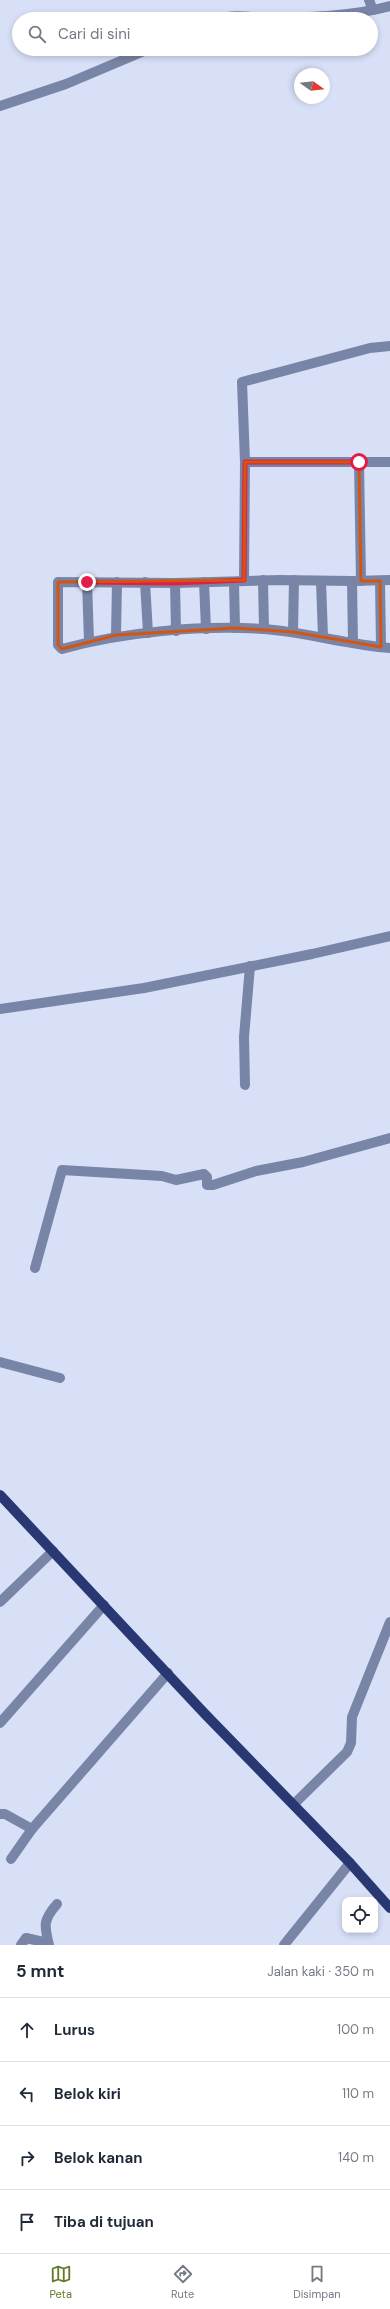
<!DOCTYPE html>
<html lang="id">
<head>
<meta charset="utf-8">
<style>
  body { margin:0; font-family:"DM Sans",sans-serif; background:#f2f2f3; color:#1f2937 }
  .controls { position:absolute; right:12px; bottom:12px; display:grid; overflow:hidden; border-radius:8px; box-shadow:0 2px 6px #0003 }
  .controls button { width:36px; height:36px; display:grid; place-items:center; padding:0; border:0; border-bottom:1px solid #e0e1e3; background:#fff; color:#1f2937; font:20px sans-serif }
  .compass { position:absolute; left:294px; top:68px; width:36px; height:36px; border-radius:50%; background:#fff; box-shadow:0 2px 6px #0003; rotate:105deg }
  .stop { position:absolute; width:12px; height:12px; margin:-9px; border:3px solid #e11d48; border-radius:50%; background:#fff }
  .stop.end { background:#e11d48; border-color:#fff; box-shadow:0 1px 4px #0008 }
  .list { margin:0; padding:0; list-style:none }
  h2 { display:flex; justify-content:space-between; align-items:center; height:52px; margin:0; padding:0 16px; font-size:17px }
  h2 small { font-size:13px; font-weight:400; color:#747a83 }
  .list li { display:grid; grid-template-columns:26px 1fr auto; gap:12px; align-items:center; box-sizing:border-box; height:64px; padding:0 16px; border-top:1px solid #e0e1e3 }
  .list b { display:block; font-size:15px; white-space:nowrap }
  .list em { font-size:13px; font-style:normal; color:#747a83 }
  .icon { flex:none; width:22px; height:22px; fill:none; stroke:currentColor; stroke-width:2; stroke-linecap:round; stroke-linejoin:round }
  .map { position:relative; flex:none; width:390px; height:1945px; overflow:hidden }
  .search { position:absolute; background:#fff; box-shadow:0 2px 6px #0003; left:12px; right:12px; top:12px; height:44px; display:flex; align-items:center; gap:10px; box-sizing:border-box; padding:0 14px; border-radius:22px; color:#747a83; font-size:15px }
  .sheet { height:308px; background:#fff }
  nav { display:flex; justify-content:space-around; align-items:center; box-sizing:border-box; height:56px; border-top:1px solid #e0e1e3; background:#fff; font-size:11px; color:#747a83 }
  nav a { display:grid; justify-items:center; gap:2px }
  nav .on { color:#637a2c }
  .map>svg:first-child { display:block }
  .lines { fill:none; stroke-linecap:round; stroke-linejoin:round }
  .minor { stroke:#7985a7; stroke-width:10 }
  .major { stroke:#293872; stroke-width:10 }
  .route { stroke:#e11d48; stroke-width:5 }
  .marked { fill:none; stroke:#d55510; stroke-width:3; stroke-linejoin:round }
</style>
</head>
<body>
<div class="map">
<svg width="390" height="1945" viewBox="0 0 390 1945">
  <rect width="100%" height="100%" fill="#d8e0f8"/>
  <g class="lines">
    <g class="minor">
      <path d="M369,0L373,10"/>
      <path d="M220,19C237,13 256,19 274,18C313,17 353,16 390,6"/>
      <path d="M371,30L372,33"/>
      <path d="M0,106L66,84L149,49"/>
      <path d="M245,462H390"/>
      <path d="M359,462L361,581"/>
      <path d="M244,580L245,462L242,382L370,348L390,346"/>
      <path d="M263,580L264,629"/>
      <path d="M390,580L352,581L279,580L175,583L58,582V645L62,649C122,632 201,625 264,629C306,632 348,645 390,648"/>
      <path d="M321,581L323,637"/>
      <path d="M352,581L353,643"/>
      <path d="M380,581L381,647"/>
      <path d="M87,582L89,641"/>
      <path d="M145,582L148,633"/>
      <path d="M204,582L206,629"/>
      <path d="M234,582L235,628"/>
      <path d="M175,583L176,631"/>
      <path d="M293,632L294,580"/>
      <path d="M116,635L117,582"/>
      <path d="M0,1009L144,988L312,954L390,936"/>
      <path d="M245,1085L244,1037L250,966"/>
      <path d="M35,1268L62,1170L162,1176L176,1180L204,1174L207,1177V1185H213L256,1171L303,1162L390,1138"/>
      <path d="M0,1362L60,1378"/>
      <path d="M0,1602L53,1551"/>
      <path d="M0,1723L104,1605"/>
      <path d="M294,1804L347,1752L351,1743L352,1717L390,1622"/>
      <path d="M0,1814H5L32,1829"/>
      <path d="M11,1859L32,1829L168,1673"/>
      <path d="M21,1945L26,1938L48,1943"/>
      <path d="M49,1945C44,1925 43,1920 57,1904"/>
      <path d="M284,1945L350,1863"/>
    </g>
    <path class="major" d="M0,1495L205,1714L350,1863L390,1908"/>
  </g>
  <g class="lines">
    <path class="route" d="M87,582L175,583L244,580L245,462H359"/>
  </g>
  <path class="marked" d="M245,462H359L361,581H380L381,647L293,632L235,628L116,635L62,649L58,645V582L244,580Z"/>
</svg>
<div class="controls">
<button><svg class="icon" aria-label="locate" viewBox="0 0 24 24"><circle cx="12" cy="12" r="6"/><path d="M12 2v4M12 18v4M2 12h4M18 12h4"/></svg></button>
</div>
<svg class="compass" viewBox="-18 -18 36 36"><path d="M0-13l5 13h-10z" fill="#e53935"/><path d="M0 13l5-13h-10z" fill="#747a83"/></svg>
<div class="stop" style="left:359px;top:462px"></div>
<div class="stop end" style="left:87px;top:582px"></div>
<div class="search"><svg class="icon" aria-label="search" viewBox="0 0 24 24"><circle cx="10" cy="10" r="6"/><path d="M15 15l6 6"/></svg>Cari di sini</div>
</div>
<section class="sheet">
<h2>5 mnt<small>Jalan kaki · 350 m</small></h2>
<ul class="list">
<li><svg class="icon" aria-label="ahead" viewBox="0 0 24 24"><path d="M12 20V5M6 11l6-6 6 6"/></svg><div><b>Lurus</b></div><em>100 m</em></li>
<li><svg class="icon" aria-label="left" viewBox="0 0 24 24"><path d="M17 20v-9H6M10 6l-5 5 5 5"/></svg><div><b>Belok kiri</b></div><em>110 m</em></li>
<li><svg class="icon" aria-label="right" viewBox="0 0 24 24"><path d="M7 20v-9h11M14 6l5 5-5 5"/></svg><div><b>Belok kanan</b></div><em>140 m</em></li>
<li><svg class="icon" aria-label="arrive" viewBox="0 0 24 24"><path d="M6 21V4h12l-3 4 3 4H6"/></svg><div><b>Tiba di tujuan</b></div></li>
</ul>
</section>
<nav>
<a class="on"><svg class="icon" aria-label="map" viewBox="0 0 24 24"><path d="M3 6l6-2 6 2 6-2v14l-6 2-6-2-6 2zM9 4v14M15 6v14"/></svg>Peta</a>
<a><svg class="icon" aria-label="directions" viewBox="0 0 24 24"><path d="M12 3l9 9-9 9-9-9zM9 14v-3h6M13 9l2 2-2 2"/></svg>Rute</a>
<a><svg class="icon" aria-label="saved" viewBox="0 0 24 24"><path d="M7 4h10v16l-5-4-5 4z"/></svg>Disimpan</a>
</nav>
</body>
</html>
